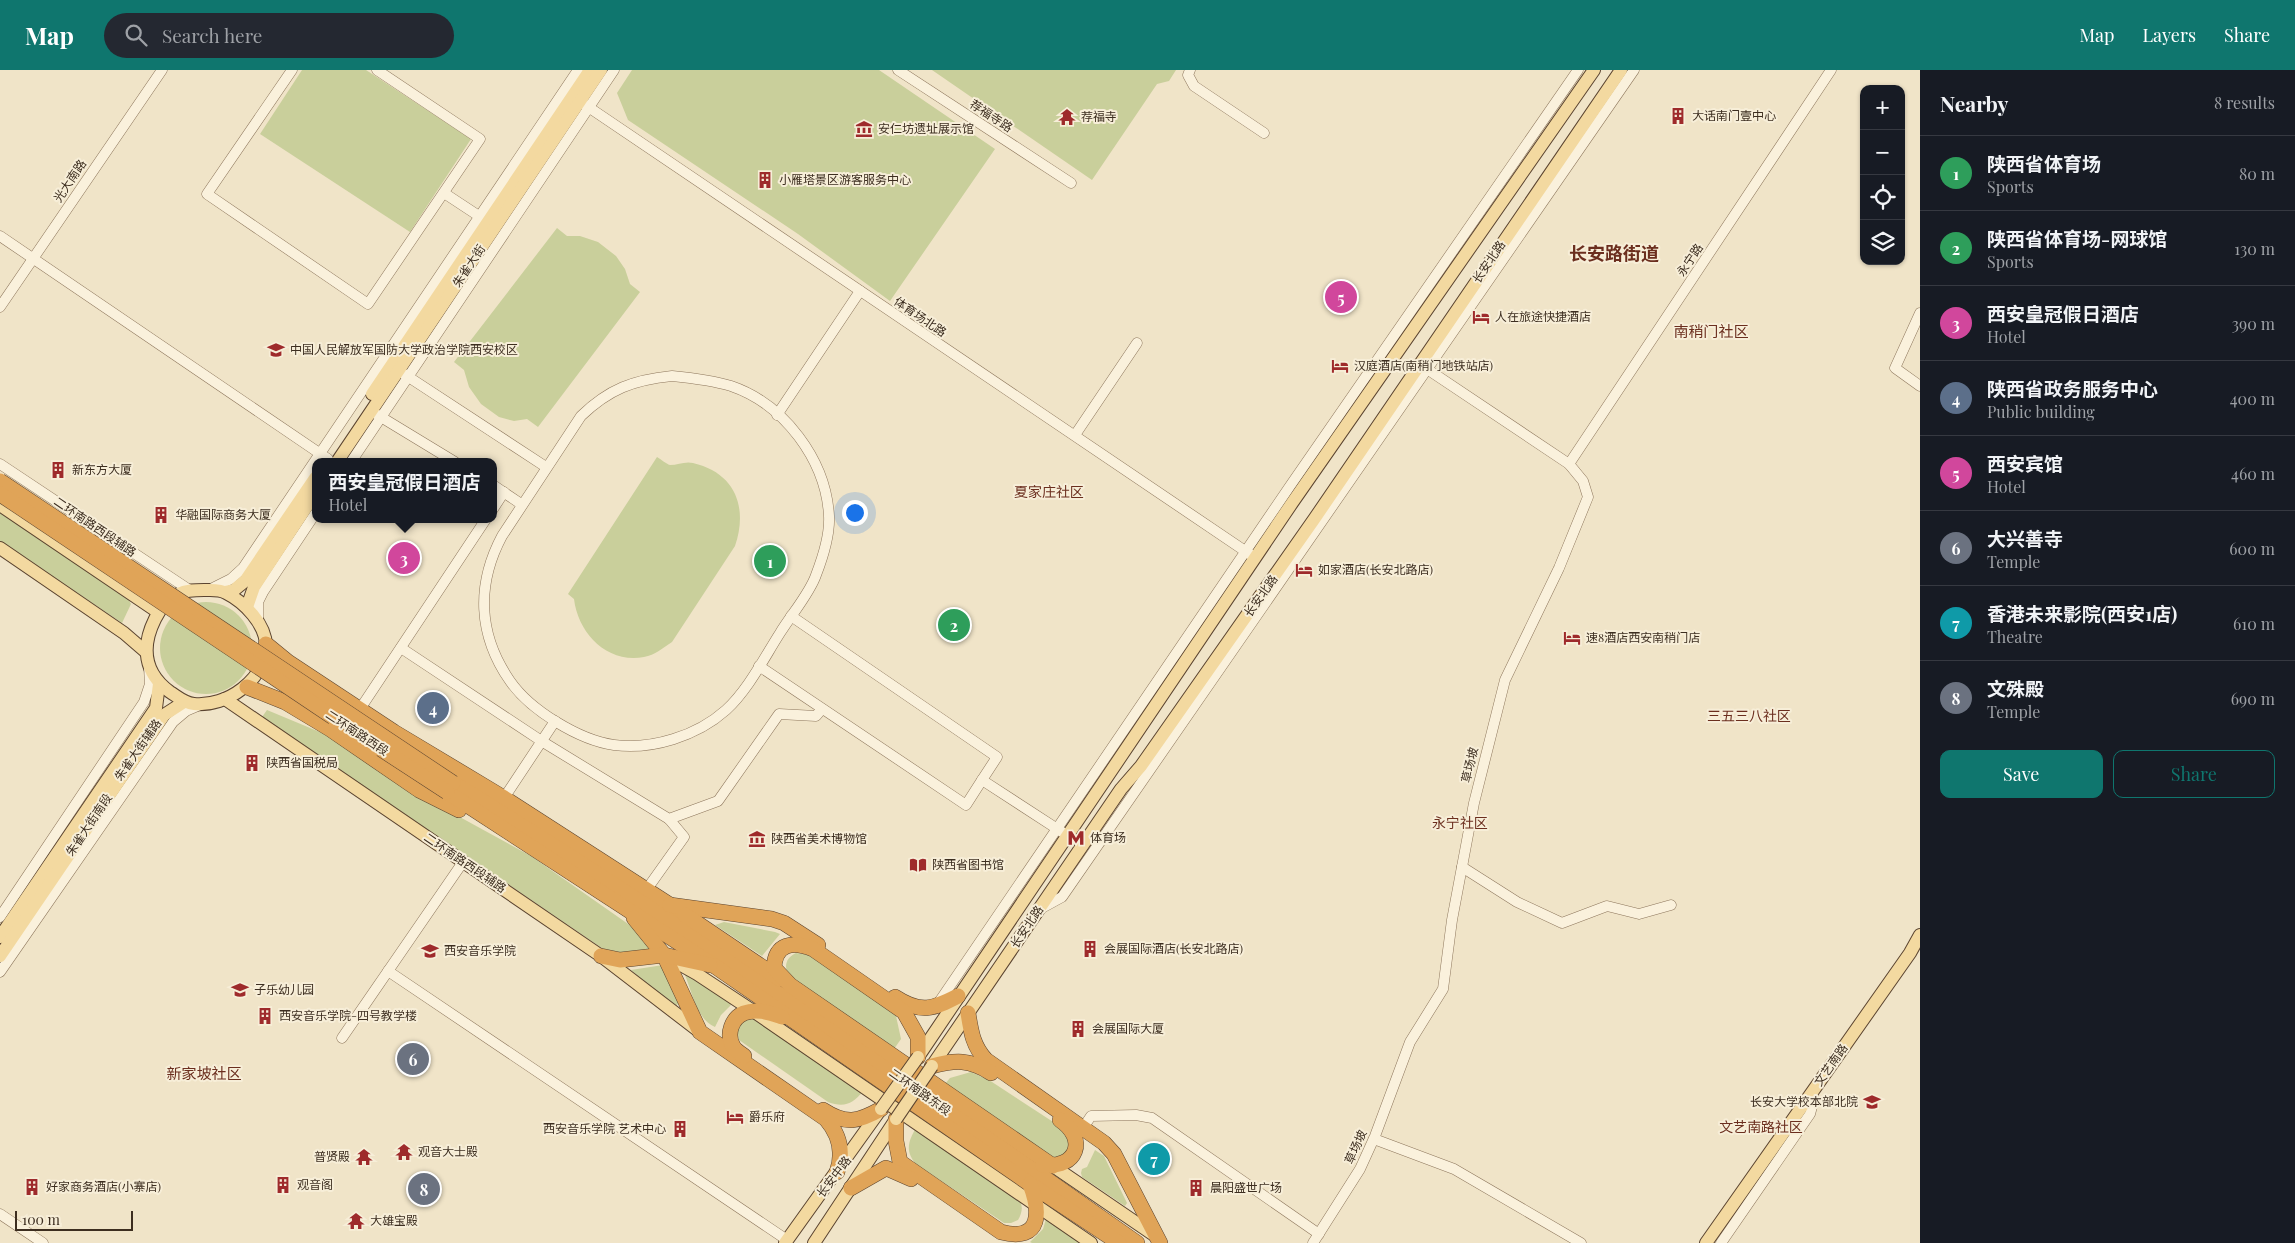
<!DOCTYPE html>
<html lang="en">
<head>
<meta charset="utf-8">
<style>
  body { margin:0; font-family:"Playfair Display","Noto Sans SC",serif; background:#242831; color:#f1f3f6 }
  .controls { position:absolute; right:15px; top:15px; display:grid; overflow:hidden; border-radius:10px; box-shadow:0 1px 4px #0004 }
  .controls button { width:45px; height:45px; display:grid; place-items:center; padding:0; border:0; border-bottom:1px solid #363941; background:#171b24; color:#f1f3f6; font:25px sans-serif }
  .scale { position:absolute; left:15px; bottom:12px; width:118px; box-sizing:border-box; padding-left:5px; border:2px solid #3d2e20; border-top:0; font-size:14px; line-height:18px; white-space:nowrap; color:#3d2e20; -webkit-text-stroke:4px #f7eed8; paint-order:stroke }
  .you { position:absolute; left:854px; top:442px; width:18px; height:18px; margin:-12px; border:4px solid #fff; border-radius:50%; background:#1a73e8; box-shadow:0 0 0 8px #1a73e833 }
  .badge { display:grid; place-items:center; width:32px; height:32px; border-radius:50%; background:#0f766e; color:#fff; font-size:16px; font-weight:700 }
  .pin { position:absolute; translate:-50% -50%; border:2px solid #fff; box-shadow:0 1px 5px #0006 }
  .popup { position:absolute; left:312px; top:388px; width:185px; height:65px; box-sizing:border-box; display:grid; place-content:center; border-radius:10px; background:#171b24; filter:drop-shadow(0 1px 4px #0005); font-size:16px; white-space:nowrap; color:#9ea1a6 }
  .popup b { font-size:19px; color:#f1f3f6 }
  .popup::after { content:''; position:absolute; left:50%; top:100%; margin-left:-10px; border:10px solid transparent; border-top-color:#171b24 }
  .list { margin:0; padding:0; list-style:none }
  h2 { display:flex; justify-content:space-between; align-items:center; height:65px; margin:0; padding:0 20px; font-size:21px }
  h2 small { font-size:16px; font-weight:400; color:#9ea1a6 }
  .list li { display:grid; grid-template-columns:32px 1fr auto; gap:15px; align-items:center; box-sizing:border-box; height:75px; padding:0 20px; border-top:1px solid #363941 }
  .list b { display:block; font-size:19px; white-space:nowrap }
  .list p { margin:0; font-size:16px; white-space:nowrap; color:#9ea1a6 }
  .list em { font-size:16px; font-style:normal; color:#9ea1a6 }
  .actions { display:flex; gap:10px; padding:15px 20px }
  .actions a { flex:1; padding:11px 0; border:1px solid #0f766e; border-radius:10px; text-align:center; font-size:18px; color:#0f766e }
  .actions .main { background:#0f766e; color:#fff }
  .icon { flex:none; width:28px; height:28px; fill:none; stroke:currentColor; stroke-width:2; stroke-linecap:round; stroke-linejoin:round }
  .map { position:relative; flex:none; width:1920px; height:1173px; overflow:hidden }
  header { display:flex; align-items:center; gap:30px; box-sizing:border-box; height:70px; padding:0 25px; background:#0f766e; color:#fff }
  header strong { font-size:24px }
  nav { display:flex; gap:28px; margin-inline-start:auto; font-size:18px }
  .search { width:350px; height:45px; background:#242831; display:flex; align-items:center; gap:12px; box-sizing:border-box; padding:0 18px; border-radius:28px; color:#9ea1a6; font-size:19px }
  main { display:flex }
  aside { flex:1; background:#171b24 }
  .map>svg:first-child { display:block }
  .green { fill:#c9cf9b }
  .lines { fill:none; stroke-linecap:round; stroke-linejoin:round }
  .minor-casing { stroke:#8d765c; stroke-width:11 }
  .major-casing { stroke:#5b4430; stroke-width:14 }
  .highway-casing { stroke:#5b4430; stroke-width:16 }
  .minor { stroke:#faf1dc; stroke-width:10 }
  .major { stroke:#f3d9a0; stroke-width:12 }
  .highway { stroke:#e0a458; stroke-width:15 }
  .major-bridge-casing { stroke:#5b4430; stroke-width:14; stroke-linecap:butt }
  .highway-bridge-casing { stroke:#5b4430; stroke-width:16; stroke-linecap:butt }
  .major-bridge { stroke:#f3d9a0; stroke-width:12 }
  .highway-bridge { stroke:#e0a458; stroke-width:15 }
  .labels { text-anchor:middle; stroke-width:4; stroke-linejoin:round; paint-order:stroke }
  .street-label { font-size:12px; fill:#3d2e20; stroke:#f7eed8 }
  .poi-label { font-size:12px; fill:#3d2e20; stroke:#f7eed8; text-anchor:start }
  .neighbourhood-label { font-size:14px; fill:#6b2e1e; stroke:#f7eed8 }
  .quarter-label { font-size:15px; fill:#6b2e1e; stroke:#f7eed8 }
  .district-label { font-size:18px; font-weight:bold; fill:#6b2e1e; stroke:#f7eed8 }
</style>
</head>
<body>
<header>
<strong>Map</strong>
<div class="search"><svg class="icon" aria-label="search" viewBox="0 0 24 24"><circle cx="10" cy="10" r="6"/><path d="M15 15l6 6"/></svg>Search here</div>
<nav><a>Map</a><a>Layers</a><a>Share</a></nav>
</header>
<main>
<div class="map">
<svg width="1920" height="1173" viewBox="0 0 1920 1173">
  <rect width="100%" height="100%" fill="#f0e4c8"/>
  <g class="green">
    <path d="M302,0H366L471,69L410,162L260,64Z"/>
    <path d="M632,0H879L995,79L890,231L798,164L628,50L617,23Z"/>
    <path d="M932,0H1176L1169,11L1157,14L1092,110Z"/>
    <path d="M557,158L567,166H580L598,172L616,186L625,199L630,214L640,222L538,357L527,349L514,351L499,347L481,334L469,317L464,300L454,292Z"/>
    <path d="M657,387C661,389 666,394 670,395C678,395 685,391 693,393C736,403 748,438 735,476L672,572C663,578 655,585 644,587C607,594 578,563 574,529L568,524Z"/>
    <path d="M0,438L125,523L131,534L122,553L0,471Z"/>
    <circle cx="206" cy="578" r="46"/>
    <path d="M267,640L327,665L405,717L531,786L631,856L655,882L609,883L262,647Z"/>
    <path d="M724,852L775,862L780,864L762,886L715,855Z"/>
    <path d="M796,883L812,885L896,946L901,969L894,979L788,905C784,895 786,888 796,883Z"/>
    <path d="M663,895L679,932L675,938L631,900Z"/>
    <path d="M690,903L730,930L731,935L721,945L715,957C697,950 692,922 685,905Z"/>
    <path d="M749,948L758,949L863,1021C853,1034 844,1038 828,1032L739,970C736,959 739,953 749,948Z"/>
    <path d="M971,1002L989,1010L1067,1061L1071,1080L1055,1090L944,1015L950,1008Z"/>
    <path d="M916,1058L1018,1127C1023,1135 1023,1141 1018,1150L1011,1153H1004L916,1094C905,1082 908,1071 916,1058Z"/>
    <path d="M1095,1080L1104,1086L1127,1133L1125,1136L1082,1107L1081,1103L1082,1099L1087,1097Z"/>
    <path d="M1046,1149L1082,1173H1032L1030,1172L1043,1159Z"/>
  </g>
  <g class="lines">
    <g class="minor-casing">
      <g id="minor">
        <path d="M292,0L207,124L368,234L480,69L377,0"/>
        <path d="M898,0L1071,113"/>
        <path d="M1190,0L1188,5L1194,16L1264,63"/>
        <path d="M575,28L1251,485"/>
        <path d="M444,123L485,150"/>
        <path d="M0,166L328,389"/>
        <path d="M0,237L162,0"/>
        <path d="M1920,243L1895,298L1920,316"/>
        <path d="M404,304L546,397"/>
        <path d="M672,306C692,308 711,310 731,316C784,334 826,390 829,446C830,465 823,487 816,505C810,523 791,545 780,563C764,588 748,620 726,640C697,666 652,680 614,675C579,670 530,640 510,611C478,565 476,515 502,466L581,346C609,319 633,310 672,306Z"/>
        <path d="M376,344L455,392"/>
        <path d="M777,345L860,221"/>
        <path d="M1075,365L1137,273"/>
        <path d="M351,392L614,0"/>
        <path d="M0,394L191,521"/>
        <path d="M1569,394L1831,0"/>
        <path d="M493,415L521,434"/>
        <path d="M493,439L504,422"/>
        <path d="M211,519L231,509L243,498L578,0"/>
        <path d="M791,546L997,687L982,710L1062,762"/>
        <path d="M258,551V532L263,522L315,444"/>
        <path d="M401,578L543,672L669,749L718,731L779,644L816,646L822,639"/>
        <path d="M759,596L966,735L982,710"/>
        <path d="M360,639L486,449"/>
        <path d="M504,728L555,651"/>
        <path d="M1462,797L1517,832L1562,853L1607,836L1639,844L1671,835"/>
        <path d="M647,819L684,767L669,749"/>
        <path d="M1040,839L1062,827L1634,0"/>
        <path d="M0,847L144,632L150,614L149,597"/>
        <path d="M388,901L787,1170"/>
        <path d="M0,902L173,652L186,641L200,635"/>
        <path d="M937,935L1290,416L1578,0"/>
        <path d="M342,968L463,792"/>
        <path d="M1083,1058L1091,1046L1136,1045L1152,1048L1319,1164"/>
        <path d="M1374,1069L1454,1099L1581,1173"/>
        <path d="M0,1144L43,1173"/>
        <path d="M1313,1173L1360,1099L1375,1066L1410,972L1443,919L1452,850L1474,733L1505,610L1559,498L1588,427L1583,411L1569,394L1424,297"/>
        <path d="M1721,1173L1810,1044L1814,1029"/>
      </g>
    </g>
    <g class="major-casing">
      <g id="major">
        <path d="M372,324L590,0"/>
        <path d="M337,392L601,0"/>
        <path d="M0,435L158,542"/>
        <path d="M0,478L124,563L146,582"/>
        <path d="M204,520C211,520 220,519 226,523C244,532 266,554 266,576C265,610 227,637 194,634C184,633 178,627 170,622C144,603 141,577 155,549C160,539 167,529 178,524C186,520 195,520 204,520Z"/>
        <path d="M225,522L234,520L245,511L315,408"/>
        <path d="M247,537L254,517L315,424"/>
        <path d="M225,629L601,886L700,962"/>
        <path d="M0,867L156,638L159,614"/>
        <path d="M0,886L164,645L184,632"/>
        <path d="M672,890L697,904L753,941L1091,1173"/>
        <path d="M918,987L1292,433L1594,0"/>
        <path d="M932,996L1121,719L1141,696L1315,448L1621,0"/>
        <path d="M1053,1096L1157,1167"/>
        <path d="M785,1173L881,1039"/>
        <path d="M814,1173L896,1049"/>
        <path d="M1706,1173L1910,883L1920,865"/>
      </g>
    </g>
    <g class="highway-casing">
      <g id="highway">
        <path d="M266,574L288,592L394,662L504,728L670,835L692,861"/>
        <path d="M247,617L285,632L330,659L419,720L459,740"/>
        <path d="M453,713C687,857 913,1015 1137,1173"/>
        <path d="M447,722L716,897L1030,1114L1119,1173"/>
        <path d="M670,835L772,849L784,853L818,875"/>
        <path d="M685,845L780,909"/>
        <path d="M634,848L664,885L700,962L826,1049C839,1064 844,1082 837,1102"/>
        <path d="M601,886L620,890L664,885L710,895"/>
        <path d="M895,927C921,944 933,939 958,926"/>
        <path d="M968,943C971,962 973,976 986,990L1104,1073L1114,1084L1160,1173"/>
        <path d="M744,986C740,983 735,980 733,976C726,964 732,948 744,943C757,938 770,943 782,947"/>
        <path d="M918,987V967L904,942L813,879C793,871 775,873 774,898L790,915L1053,1096"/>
        <path d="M932,996C955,990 970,989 991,1003"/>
        <path d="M823,1040C846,1055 858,1052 881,1039"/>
        <path d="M896,1049V1071L900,1092L1001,1162C1043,1173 1040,1140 1030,1114"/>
        <path d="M1043,1095C1077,1099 1088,1069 1060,1050"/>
        <path d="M851,1118L886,1098L911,1109"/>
      </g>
    </g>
    <use href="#minor" class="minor"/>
    <use href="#major" class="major"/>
    <use href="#highway" class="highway"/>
    <g class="major-bridge-casing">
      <g id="major-bridge">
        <path d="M881,1039L918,987"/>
        <path d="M896,1049L932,996"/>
      </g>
    </g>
    <g class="highway-bridge-casing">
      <g id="highway-bridge">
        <path d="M0,411L453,713"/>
        <path d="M0,424L333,647"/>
        <path d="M381,679L447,722"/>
      </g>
    </g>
    <use href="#major-bridge" class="major-bridge"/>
    <use href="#highway-bridge" class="highway-bridge"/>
  </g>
  <defs>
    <g id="building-bare" transform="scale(1.35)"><path d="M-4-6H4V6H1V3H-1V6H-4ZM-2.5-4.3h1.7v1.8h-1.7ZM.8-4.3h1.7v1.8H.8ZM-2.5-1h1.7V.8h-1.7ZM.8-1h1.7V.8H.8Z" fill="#9e2a2b" stroke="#f7eed8" stroke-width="2.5" paint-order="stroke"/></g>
    <g id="temple-bare" transform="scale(1.35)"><path d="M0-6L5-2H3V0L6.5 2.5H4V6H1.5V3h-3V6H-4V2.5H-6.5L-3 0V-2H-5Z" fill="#9e2a2b" stroke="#f7eed8" stroke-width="2.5" paint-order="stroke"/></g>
    <g id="museum-bare" transform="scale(1.35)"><path d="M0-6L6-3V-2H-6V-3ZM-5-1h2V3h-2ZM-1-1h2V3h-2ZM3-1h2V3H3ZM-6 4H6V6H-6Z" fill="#9e2a2b" stroke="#f7eed8" stroke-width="2.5" paint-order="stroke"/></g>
    <g id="hotel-bare" transform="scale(1.35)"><path d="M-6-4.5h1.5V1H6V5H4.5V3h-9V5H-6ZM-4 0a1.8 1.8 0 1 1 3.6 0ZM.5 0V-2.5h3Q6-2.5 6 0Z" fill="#9e2a2b" stroke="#f7eed8" stroke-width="2.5" paint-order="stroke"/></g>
    <g id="university-bare" transform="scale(1.35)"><path d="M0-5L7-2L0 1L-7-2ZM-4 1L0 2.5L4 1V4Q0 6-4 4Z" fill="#9e2a2b" stroke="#f7eed8" stroke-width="2.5" paint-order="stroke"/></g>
    <g id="metro-bare" transform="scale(1.35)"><path d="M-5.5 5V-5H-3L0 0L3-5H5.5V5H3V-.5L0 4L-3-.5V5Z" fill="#9e2a2b" stroke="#f7eed8" stroke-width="2.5" paint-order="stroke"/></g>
    <g id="library-bare" transform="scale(1.35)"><path d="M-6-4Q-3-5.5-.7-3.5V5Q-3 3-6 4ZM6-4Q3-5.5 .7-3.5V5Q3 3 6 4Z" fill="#9e2a2b" stroke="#f7eed8" stroke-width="2.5" paint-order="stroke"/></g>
    <g id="school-bare" transform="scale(1.35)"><path d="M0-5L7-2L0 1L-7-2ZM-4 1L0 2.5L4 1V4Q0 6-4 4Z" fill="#9e2a2b" stroke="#f7eed8" stroke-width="2.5" paint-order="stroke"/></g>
  </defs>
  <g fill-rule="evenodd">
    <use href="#building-bare" x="1678" y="46"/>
    <use href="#temple-bare" x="1067" y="47"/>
    <use href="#museum-bare" x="864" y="59"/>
    <use href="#building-bare" x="765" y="110"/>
    <use href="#hotel-bare" x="1481" y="247"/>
    <use href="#university-bare" x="276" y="280"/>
    <use href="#hotel-bare" x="1340" y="296"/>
    <use href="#building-bare" x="58" y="400"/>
    <use href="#building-bare" x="161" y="445"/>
    <use href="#hotel-bare" x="1304" y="500"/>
    <use href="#hotel-bare" x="1572" y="568"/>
    <use href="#building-bare" x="252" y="693"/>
    <use href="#metro-bare" x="1076" y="768"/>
    <use href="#museum-bare" x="757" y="769"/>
    <use href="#library-bare" x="918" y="795"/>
    <use href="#building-bare" x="1090" y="879"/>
    <use href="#university-bare" x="430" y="881"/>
    <use href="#school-bare" x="240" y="920"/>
    <use href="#building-bare" x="265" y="946"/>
    <use href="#building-bare" x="1078" y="959"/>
    <use href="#university-bare" x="1872" y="1032"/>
    <use href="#hotel-bare" x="735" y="1047"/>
    <use href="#building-bare" x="680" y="1059"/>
    <use href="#temple-bare" x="404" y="1082"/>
    <use href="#temple-bare" x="364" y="1087"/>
    <use href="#building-bare" x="283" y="1115"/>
    <use href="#building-bare" x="32" y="1117"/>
    <use href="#building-bare" x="1196" y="1118"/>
    <use href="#temple-bare" x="356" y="1151"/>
  </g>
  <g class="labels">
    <g class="street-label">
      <text transform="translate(991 46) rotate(33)" y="4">荐福寺路</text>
      <text transform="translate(70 111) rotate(-56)" y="4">光大南路</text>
      <text transform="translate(1690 190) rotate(-56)" y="4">永宁路</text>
      <text transform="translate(1489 192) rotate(-56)" y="4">长安北路</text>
      <text transform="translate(469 196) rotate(-56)" y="4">朱雀大街</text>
      <text transform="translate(920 247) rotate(34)" y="4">体育场北路</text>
      <text transform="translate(95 457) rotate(34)" y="4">二环南路西段辅路</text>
      <text transform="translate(1261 526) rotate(-55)" y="4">长安北路</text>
      <text transform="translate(357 663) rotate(33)" y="4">二环南路西段</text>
      <text transform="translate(138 680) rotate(-55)" y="4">朱雀大街辅路</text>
      <text transform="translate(1470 695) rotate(-77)" y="4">草场坡</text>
      <text transform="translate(89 755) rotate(-56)" y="4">朱雀大街南段</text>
      <text transform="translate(465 793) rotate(34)" y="4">二环南路西段辅路</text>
      <text transform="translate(1027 857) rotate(-56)" y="4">长安北路</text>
      <text transform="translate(1831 995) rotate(-55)" y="4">文艺南路</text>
      <text transform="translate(920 1022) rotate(35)" y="4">二环南路东段</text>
      <text transform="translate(1356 1077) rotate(-66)" y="4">草场坡</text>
      <text transform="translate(834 1107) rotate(-53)" y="4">长安中路</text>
    </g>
    <g class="poi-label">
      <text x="1692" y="50">大话南门壹中心</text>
      <text x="1081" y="51">荐福寺</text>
      <text x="878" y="63">安仁坊遗址展示馆</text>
      <text x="779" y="114">小雁塔景区游客服务中心</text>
      <text x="1495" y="251">人在旅途快捷酒店</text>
      <text x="290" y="284">中国人民解放军国防大学政治学院西安校区</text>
      <text x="1354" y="300">汉庭酒店(南稍门地铁站店)</text>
      <text x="72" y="404">新东方大厦</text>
      <text x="175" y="449">华融国际商务大厦</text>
      <text x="1318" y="504">如家酒店(长安北路店)</text>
      <text x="1586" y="572">速8酒店西安南稍门店</text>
      <text x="266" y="697">陕西省国税局</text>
      <text x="1090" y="772">体育场</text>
      <text x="771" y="773">陕西省美术博物馆</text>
      <text x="932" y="799">陕西省图书馆</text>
      <text x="1104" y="883">会展国际酒店(长安北路店)</text>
      <text x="444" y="885">西安音乐学院</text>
      <text x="254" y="924">子乐幼儿园</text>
      <text x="279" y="950">西安音乐学院-四号教学楼</text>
      <text x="1092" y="963">会展国际大厦</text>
      <text x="1858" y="1036" text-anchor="end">长安大学校本部北院</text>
      <text x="749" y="1051">爵乐府</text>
      <text x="666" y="1063" text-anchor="end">西安音乐学院 艺术中心</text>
      <text x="418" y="1086">观音大士殿</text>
      <text x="350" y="1091" text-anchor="end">普贤殿</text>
      <text x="297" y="1119">观音阁</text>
      <text x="46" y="1121">好家商务酒店(小寨店)</text>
      <text x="1210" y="1122">晨阳盛世广场</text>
      <text x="370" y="1155">大雄宝殿</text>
    </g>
    <g class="neighbourhood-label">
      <text x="1049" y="427">夏家庄社区</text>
      <text x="1749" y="651">三五三八社区</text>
      <text x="1460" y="758">永宁社区</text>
      <text x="1761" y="1062">文艺南路社区</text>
    </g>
    <g class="quarter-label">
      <text x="1711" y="267">南稍门社区</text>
      <text x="204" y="1009">新家坡社区</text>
    </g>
    <g class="district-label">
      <text x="1614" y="190">长安路街道</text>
    </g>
  </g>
</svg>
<div class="controls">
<button>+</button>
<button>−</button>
<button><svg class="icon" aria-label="locate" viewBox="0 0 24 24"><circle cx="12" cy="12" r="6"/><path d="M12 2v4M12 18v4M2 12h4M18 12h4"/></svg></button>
<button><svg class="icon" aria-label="layers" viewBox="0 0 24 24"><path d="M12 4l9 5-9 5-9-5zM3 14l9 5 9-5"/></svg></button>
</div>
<div class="scale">100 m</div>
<div class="you"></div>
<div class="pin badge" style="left:770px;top:491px;background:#2e9e5b">1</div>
<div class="pin badge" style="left:954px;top:555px;background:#2e9e5b">2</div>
<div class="pin badge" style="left:404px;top:488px;background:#d1479c">3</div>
<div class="popup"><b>西安皇冠假日酒店</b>Hotel</div>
<div class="pin badge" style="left:433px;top:638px;background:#5c6f8a">4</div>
<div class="pin badge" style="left:1341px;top:227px;background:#d1479c">5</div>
<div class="pin badge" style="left:413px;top:989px;background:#6b7280">6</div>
<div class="pin badge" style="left:1154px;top:1089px;background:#0f9aa8">7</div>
<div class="pin badge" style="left:424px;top:1119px;background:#6b7280">8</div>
</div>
<aside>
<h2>Nearby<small>8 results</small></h2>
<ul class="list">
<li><span class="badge" style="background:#2e9e5b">1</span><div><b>陕西省体育场</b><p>Sports</p></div><em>80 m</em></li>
<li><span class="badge" style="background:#2e9e5b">2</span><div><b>陕西省体育场-网球馆</b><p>Sports</p></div><em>130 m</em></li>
<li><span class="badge" style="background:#d1479c">3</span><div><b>西安皇冠假日酒店</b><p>Hotel</p></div><em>390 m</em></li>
<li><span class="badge" style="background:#5c6f8a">4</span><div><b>陕西省政务服务中心</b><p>Public building</p></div><em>400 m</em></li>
<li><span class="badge" style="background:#d1479c">5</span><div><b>西安宾馆</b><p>Hotel</p></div><em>460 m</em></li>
<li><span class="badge" style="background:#6b7280">6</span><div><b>大兴善寺</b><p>Temple</p></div><em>600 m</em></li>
<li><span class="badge" style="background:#0f9aa8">7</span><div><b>香港未来影院(西安1店)</b><p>Theatre</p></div><em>610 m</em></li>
<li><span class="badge" style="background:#6b7280">8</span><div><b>文殊殿</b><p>Temple</p></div><em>690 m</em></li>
</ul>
<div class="actions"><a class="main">Save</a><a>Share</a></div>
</aside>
</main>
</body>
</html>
